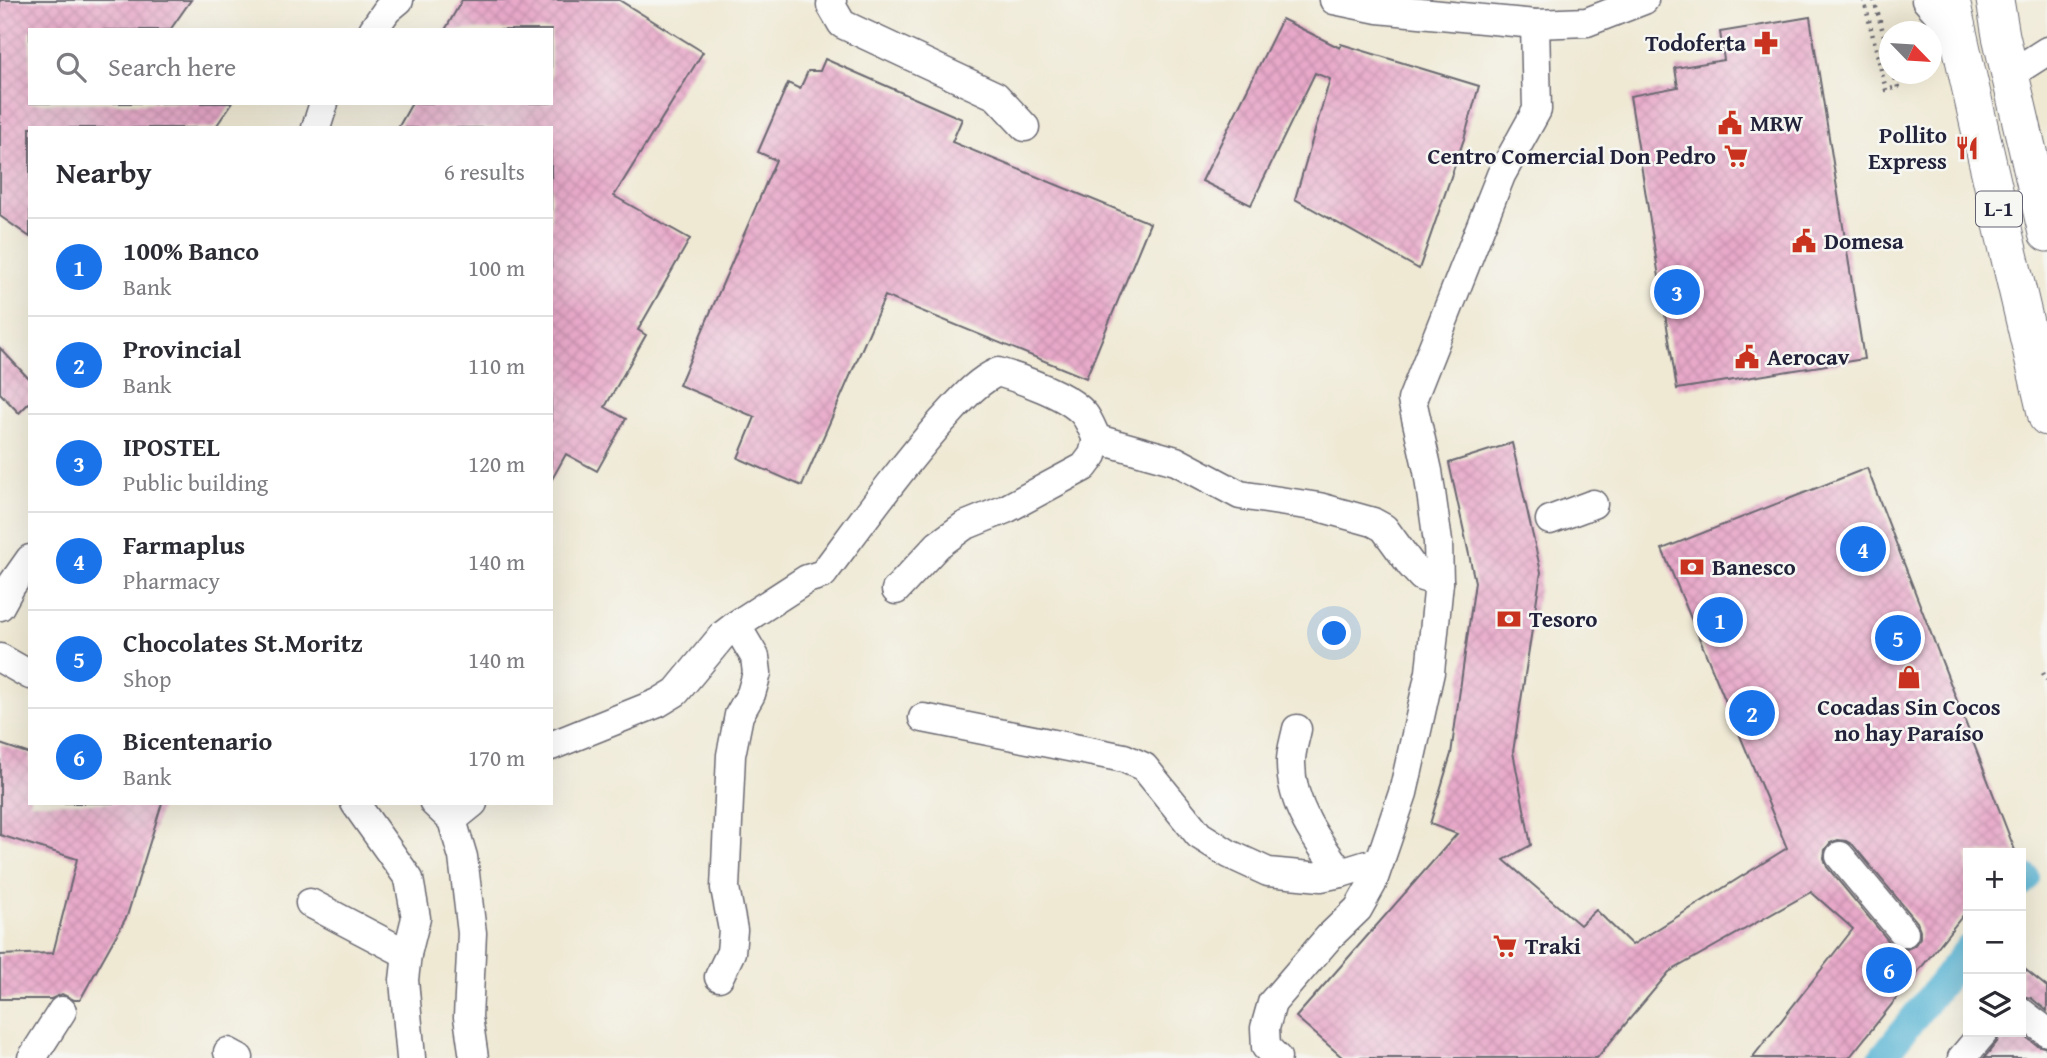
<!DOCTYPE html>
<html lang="en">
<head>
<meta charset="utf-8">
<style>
  body { margin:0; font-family:"Gentium Book Plus",serif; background:#f2f2f3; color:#2b2b33 }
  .controls { position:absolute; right:21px; bottom:21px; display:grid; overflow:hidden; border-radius:0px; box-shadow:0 7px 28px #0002 }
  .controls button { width:63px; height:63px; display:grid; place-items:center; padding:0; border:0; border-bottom:2px solid #e1e1e2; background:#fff; color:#2b2b33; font:35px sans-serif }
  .compass { position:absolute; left:1879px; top:21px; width:63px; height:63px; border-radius:50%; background:#fff; box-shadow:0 7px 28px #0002; rotate:115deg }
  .you { position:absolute; left:1335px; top:634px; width:24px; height:24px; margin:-18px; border:5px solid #fff; border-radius:50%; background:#1a73e8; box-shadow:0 0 0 10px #1a73e833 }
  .badge { display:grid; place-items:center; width:46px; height:46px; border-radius:50%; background:#1a73e8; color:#fff; font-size:23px; font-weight:700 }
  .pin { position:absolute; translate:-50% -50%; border:4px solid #fff; box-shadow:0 2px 7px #0006 }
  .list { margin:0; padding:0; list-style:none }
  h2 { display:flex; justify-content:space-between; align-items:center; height:91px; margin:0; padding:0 28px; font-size:30px }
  h2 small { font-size:23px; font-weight:400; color:#7c7c81 }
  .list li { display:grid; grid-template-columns:46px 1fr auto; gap:21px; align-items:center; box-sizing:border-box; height:98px; padding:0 28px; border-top:2px solid #e1e1e2 }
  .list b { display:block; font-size:26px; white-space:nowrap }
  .list p { margin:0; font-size:23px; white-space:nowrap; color:#7c7c81 }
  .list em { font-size:23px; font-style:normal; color:#7c7c81 }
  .icon { flex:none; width:38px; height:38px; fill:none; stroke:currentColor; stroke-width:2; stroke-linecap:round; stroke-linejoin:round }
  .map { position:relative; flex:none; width:2047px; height:1058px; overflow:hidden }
  .search { position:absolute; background:#fff; box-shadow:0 7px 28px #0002; left:28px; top:28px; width:525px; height:77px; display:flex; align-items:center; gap:18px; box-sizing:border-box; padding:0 24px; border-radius:0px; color:#7c7c81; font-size:26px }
  .panel { position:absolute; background:#fff; box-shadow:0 7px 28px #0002; left:28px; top:126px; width:525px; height:679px; border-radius:0px }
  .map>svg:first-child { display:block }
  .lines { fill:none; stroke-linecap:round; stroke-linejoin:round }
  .canal { stroke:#56b4d4; stroke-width:28 }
  .building { fill:url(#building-cross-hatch); fill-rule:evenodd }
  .minor-casing { stroke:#6a6871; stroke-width:31 }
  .major-casing { stroke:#6a6871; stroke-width:39 }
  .path { stroke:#6a6871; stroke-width:4.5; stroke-dasharray:2 5; stroke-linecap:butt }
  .minor { stroke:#fff; stroke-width:28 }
  .major { stroke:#fff; stroke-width:37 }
  .labels { text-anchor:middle; stroke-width:5; stroke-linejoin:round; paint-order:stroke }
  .shield { fill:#f6f6f2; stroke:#626272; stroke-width:2 }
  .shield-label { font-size:21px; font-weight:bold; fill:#22223b }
  .poi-label { font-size:23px; font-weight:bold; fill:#22223b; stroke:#f6f6f2; text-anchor:start }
</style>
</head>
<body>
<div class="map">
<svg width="2047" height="1058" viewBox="0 0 2047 1058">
  <defs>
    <pattern id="building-cross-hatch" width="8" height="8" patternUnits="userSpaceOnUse" patternTransform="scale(1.75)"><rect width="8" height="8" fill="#e8a9c9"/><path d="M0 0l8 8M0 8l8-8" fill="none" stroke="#c791ae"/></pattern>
  </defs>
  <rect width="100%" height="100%" fill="#f6f6f2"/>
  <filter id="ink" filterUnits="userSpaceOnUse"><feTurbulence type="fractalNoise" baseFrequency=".0143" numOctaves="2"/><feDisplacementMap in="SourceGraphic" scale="14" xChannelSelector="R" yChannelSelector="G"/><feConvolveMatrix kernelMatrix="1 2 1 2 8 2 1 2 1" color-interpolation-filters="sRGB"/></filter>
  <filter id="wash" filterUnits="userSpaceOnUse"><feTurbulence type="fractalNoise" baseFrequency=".00686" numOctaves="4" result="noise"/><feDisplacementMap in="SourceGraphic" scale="28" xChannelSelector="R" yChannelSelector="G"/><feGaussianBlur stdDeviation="1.57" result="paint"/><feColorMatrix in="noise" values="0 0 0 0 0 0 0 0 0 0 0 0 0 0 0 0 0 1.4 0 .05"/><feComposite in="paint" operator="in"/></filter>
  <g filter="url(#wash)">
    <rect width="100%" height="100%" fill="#efe9d4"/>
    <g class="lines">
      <g class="canal">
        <path d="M2021,883L2026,878"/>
        <path d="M1882,1058L1968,949"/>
      </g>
    </g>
    <g id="blocks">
      <g class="building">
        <path d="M0,0H191L170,30H30V103H232L215,128H30V237L0,216Z"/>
        <path d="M462,0H619L703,52L614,196L690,239L638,330L646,335L605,407L626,419L597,471L566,454L551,481V128H398L412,103H551V30H445Z"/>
        <path d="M1810,17L1864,359L1677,389L1630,96L1678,87L1675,68L1724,60L1720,32Z"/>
        <path d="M1282,19L1340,48L1341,44L1479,86L1464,139L1419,269L1295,199L1330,79L1315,73L1251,205L1202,181Z"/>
        <path d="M825,59L962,119L952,142L1150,223L1086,378L885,296L802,486L738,458L755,417L679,385L776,160L758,152L788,83L800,89L808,71H820Z"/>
        <path d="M0,348L30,380V402L19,413L0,393Z"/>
        <path d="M1512,443L1541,572L1513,752L1531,845L1504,860L1580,925L1596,910L1632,945L1787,848L1662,549L1867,468L2016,853H1968V909L1849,1058H1752L1853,929L1811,892L1669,972L1597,1058H1343L1296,1017L1457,834L1430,824L1451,754L1475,582L1449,463ZM1838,840L1846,841L1853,845L1917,922L1920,930V938L1914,946L1907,949H1899L1891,944L1827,867L1824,858L1825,850L1830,843Z"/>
        <path d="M0,744L30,754V803H162L127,916L80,1000H74L62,994L51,999H0V955L53,953L77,859L0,835Z"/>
        <path d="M2021,966L2047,987V1011L2031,998L2021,996Z"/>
        <path d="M2000,1032H2019L2037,1045L2047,1048V1058H1984L1997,1042Z"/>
      </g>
    </g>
  </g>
  <g filter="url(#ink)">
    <use href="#blocks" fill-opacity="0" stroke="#6a6871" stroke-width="2"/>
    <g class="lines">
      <g class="minor-casing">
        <g id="minor">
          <path d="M832,0L831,5L842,24L996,96L1025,127"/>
          <path d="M1334,0L1378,9L1535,24L1587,22L1644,0"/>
          <path d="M1926,0L1959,37"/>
          <path d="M373,30L387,10L399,0"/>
          <path d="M2011,74L2047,51"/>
          <path d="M316,128L324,103"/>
          <path d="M1550,520L1593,504"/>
          <path d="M896,590L938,545L964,526L1006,509L1084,467L1093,455L1097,439"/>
          <path d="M0,606L11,586L30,559"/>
          <path d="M0,658L30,675"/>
          <path d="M923,718L1124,758L1144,767L1199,835L1229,854L1268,872L1321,877L1341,873L1380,861"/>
          <path d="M1297,729C1295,739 1291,751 1291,761C1290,804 1317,841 1341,873"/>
          <path d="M551,746L658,703L676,692L723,635L736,625L807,579L823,574C862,522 899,470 942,421C959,403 975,382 998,372C1021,379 1068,395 1084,414C1089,420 1093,431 1097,439L1176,461L1240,495L1319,507L1373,522L1384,528L1411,565L1422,577L1439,582"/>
          <path d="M355,803L409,879L416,918L407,954L404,980L411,1058"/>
          <path d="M434,803L452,820L463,857L472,933L468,1017L474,1058"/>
          <path d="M452,820L473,803"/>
          <path d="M1840,856L1904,933"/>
          <path d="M310,903L407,954"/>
          <path d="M719,977L731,952L733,930L725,888L731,755L739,715L751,694L757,673L755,657L736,625"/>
          <path d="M2021,1012L2047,1032"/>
          <path d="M228,1052L239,1058"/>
          <path d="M32,1058L62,1011"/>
          <path d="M1277,1058L1266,1047L1265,1028L1272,1003L1329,937L1358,909L1372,884L1403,793L1430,672L1439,582L1438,542L1428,471L1412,400L1501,175L1537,110L1535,24"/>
          <path d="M1962,1058L1984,1032"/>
        </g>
      </g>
      <g class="major-casing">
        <g id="major">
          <path d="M1951,0C1981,139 2015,278 2047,417"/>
          <path d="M1995,0L2001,36L2047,233"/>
        </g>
      </g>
      <g class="path">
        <path d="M1864,0L1886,90L1898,87L1894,74"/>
        <path d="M1874,0L1890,57"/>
        <path d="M2043,673L2047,680"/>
      </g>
      <use href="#minor" class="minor"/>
      <use href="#major" class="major"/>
    </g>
  </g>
  <defs>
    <g id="pharmacy-bare" transform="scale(1.89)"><path d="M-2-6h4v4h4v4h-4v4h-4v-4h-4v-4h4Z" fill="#c8321e" stroke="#f6f6f2" stroke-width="2.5" paint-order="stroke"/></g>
    <g id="civic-bare" transform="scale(1.89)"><path d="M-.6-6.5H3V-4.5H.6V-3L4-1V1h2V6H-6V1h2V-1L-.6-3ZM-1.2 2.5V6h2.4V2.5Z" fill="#c8321e" stroke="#f6f6f2" stroke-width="2.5" paint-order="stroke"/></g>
    <g id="restaurant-bare" transform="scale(1.89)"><path d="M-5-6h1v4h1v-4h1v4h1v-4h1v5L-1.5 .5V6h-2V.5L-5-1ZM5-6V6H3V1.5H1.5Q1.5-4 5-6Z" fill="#c8321e" stroke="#f6f6f2" stroke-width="2.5" paint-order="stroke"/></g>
    <g id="supermarket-bare" transform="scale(1.89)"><path d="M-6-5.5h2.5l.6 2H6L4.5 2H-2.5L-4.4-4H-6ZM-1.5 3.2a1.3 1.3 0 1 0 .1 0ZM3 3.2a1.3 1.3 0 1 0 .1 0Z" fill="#c8321e" stroke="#f6f6f2" stroke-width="2.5" paint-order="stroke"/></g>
    <g id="bank-bare" transform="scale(1.89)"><path d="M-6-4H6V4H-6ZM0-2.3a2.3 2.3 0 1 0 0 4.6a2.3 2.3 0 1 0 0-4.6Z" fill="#c8321e" stroke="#f6f6f2" stroke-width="2.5" paint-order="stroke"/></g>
    <g id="shop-bare" transform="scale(1.89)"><path d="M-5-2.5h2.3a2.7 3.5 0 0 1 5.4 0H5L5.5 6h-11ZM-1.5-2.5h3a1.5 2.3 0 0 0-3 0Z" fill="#c8321e" stroke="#f6f6f2" stroke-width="2.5" paint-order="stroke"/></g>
  </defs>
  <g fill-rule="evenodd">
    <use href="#pharmacy-bare" x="1766" y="43"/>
    <use href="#civic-bare" x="1730" y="123"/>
    <use href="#restaurant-bare" x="1967" y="148"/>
    <use href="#supermarket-bare" x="1736" y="156"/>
    <use href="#civic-bare" x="1804" y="241"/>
    <use href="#civic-bare" x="1747" y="357"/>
    <use href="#bank-bare" x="1692" y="567"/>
    <use href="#bank-bare" x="1509" y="619"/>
    <use href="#shop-bare" x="1909" y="677"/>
    <use href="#supermarket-bare" x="1505" y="946"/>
  </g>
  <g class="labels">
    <rect class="shield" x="1976" y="191.5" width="46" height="35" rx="5"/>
    <g class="shield-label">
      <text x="1999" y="216">L-1</text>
    </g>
    <g class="poi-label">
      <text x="1746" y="51" text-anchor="end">Todoferta</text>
      <text x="1750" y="131">MRW</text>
      <text x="1947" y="143" text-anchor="end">Pollito<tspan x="1947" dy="26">Express</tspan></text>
      <text x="1716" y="164" text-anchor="end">Centro Comercial Don Pedro</text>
      <text x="1824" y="249">Domesa</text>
      <text x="1767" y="365">Aerocav</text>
      <text x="1712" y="575">Banesco</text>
      <text x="1529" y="627">Tesoro</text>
      <text x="1909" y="715" text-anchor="middle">Cocadas Sin Cocos<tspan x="1909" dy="26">no hay Paraíso</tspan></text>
      <text x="1525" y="954">Traki</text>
    </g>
  </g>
</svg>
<div class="controls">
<button>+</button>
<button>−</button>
<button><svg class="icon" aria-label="layers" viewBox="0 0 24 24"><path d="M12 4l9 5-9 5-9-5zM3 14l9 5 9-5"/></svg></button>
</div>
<svg class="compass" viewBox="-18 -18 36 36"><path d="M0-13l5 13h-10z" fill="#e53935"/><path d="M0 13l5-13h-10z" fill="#7c7c81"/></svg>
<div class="you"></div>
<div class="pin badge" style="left:1720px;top:620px">1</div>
<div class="pin badge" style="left:1752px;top:713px">2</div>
<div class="pin badge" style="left:1677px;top:292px">3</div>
<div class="pin badge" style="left:1863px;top:549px">4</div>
<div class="pin badge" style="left:1898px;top:638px">5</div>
<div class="pin badge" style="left:1889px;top:970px">6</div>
<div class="search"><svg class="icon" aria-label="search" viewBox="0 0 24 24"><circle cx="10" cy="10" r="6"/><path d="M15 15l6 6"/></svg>Search here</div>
<section class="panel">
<h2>Nearby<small>6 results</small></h2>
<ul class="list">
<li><span class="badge">1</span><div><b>100% Banco</b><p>Bank</p></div><em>100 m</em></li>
<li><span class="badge">2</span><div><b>Provincial</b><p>Bank</p></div><em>110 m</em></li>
<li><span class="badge">3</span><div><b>IPOSTEL</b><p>Public building</p></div><em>120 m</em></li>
<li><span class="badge">4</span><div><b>Farmaplus</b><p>Pharmacy</p></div><em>140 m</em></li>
<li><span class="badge">5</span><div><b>Chocolates St.Moritz</b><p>Shop</p></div><em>140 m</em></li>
<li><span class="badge">6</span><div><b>Bicentenario</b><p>Bank</p></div><em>170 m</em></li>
</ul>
</section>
</div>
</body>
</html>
